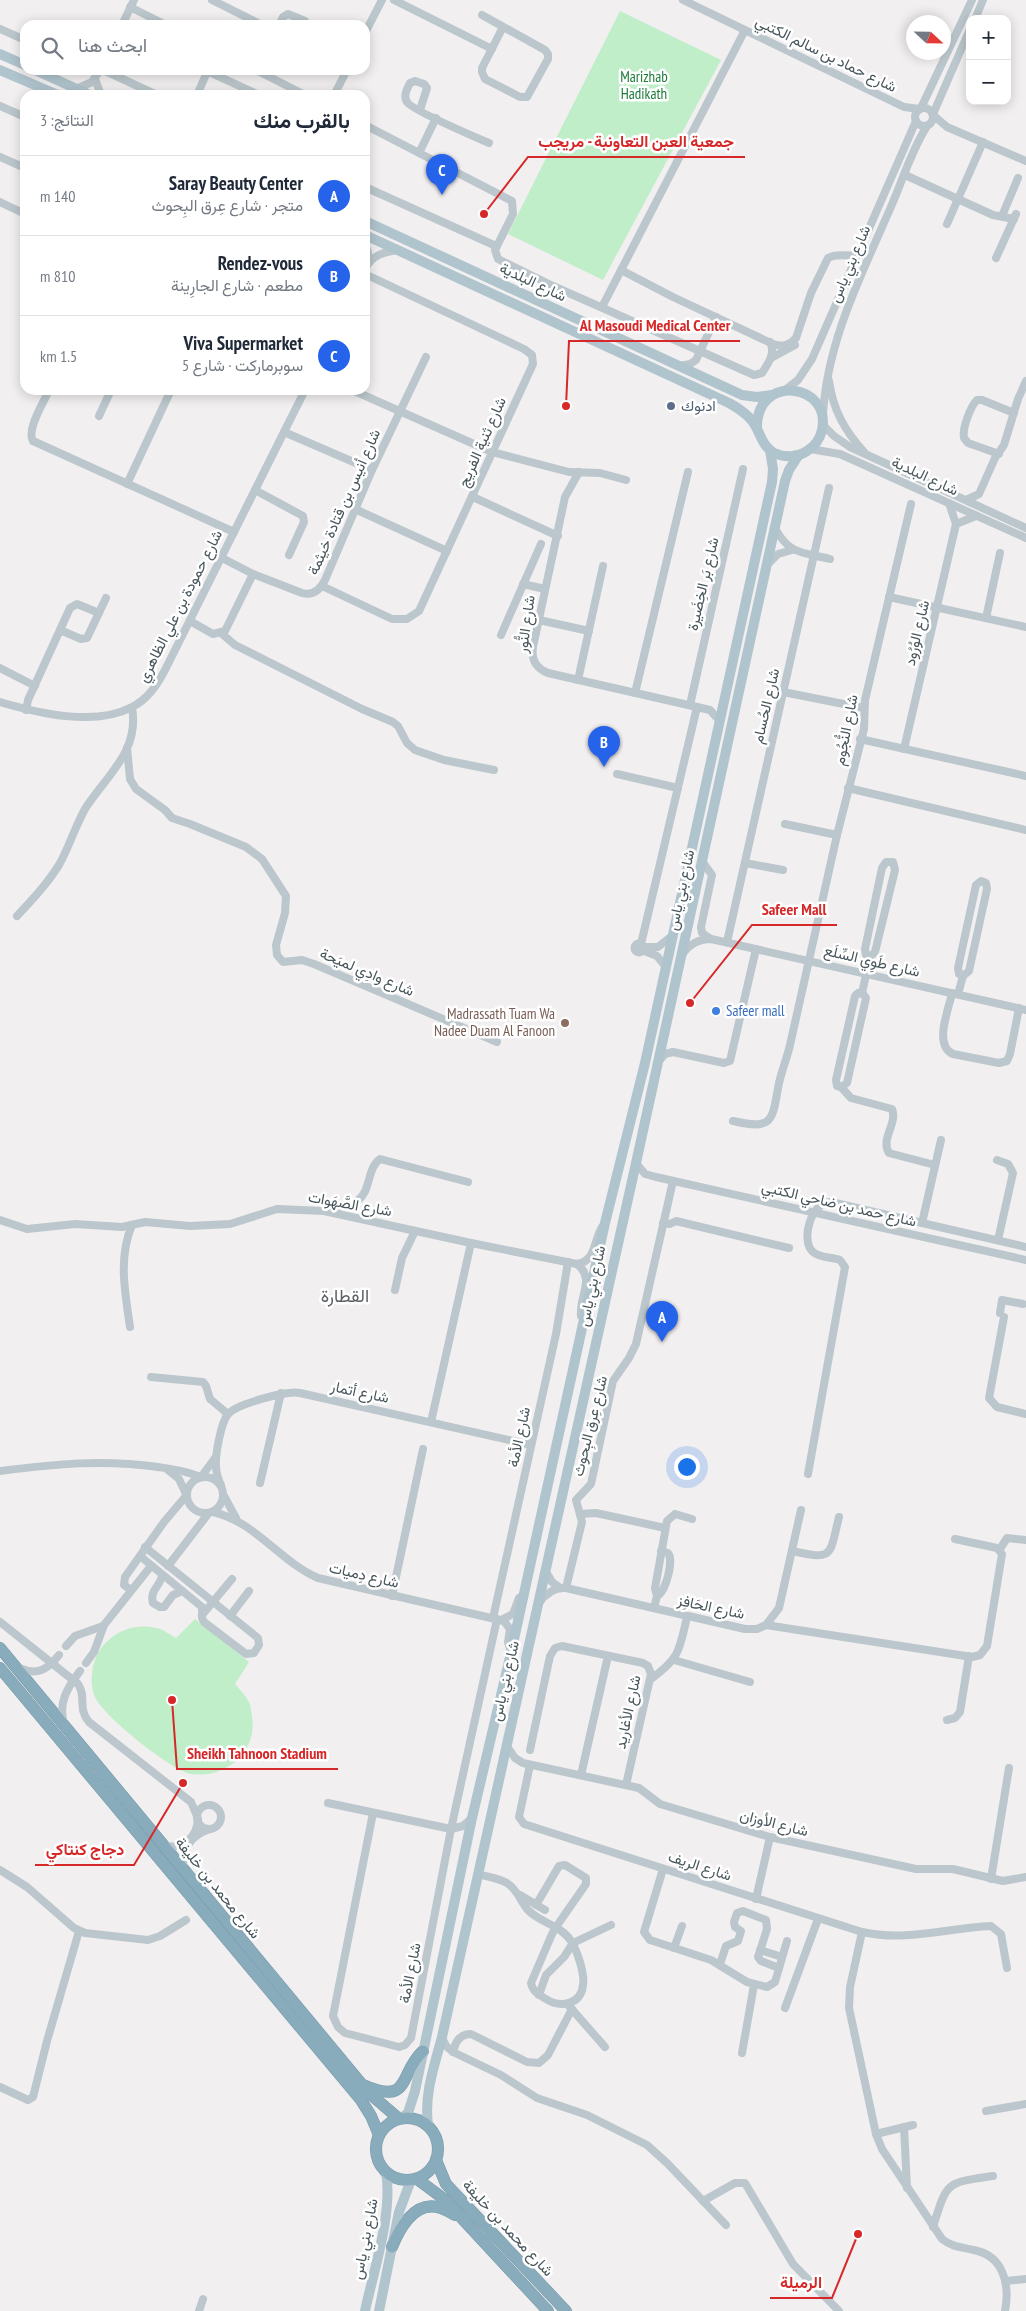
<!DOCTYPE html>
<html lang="ar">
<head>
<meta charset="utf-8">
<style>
  body { margin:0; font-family:"PT Sans Narrow",Vazirmatn,sans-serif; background:#f2f2f3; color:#1f2937; direction:rtl }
  .controls { position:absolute; right:15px; top:15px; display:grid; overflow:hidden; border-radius:10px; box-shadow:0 2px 12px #0003 }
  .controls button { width:45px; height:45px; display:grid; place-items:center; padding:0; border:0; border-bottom:1px solid #e0e1e3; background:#fff; color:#1f2937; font:25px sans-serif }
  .compass { position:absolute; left:906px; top:15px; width:45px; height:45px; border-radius:50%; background:#fff; box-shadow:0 2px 12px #0003; rotate:112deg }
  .you { position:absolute; left:686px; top:1466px; width:18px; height:18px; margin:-12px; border:4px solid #fff; border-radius:50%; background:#1a73e8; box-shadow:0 0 0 8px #1a73e833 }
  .badge { display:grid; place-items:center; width:32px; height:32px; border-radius:50%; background:#2563eb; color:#fff; font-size:16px; font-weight:700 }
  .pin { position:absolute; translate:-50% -41px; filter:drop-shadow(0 1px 2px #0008) }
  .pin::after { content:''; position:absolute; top:26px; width:18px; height:15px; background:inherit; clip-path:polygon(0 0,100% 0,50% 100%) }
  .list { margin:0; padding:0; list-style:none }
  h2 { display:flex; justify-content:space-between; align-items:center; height:65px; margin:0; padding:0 20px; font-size:21px }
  h2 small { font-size:16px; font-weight:400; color:#747a83 }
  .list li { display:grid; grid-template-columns:32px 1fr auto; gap:15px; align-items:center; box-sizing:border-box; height:80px; padding:0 20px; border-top:1px solid #e0e1e3 }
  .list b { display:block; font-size:19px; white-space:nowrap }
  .list p { margin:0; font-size:16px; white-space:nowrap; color:#747a83 }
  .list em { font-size:16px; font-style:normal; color:#747a83 }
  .icon { flex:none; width:28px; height:28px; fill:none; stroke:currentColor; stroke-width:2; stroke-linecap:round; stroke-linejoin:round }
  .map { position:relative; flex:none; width:1026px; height:2311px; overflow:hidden; direction:ltr }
  .search { position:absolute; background:#fff; box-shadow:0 2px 12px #0003; left:20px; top:20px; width:350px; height:55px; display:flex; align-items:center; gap:12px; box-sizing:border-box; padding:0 18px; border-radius:15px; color:#747a83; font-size:19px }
  .panel { position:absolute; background:#fff; box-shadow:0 2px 12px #0003; left:20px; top:90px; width:350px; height:305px; border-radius:15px; direction:rtl }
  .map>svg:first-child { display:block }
  .green { fill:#bfeec8 }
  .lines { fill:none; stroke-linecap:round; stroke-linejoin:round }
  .highway-casing { stroke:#7497a8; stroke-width:12 }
  .minor { stroke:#bbc7cc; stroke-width:8 }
  .major { stroke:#b0c4cd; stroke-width:10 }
  .highway { stroke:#89acbc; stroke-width:11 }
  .service-dot { fill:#5c6f8a; stroke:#fff; stroke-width:2 }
  .shop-dot { fill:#3f7fe0; stroke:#fff; stroke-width:2 }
  .education-dot { fill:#8d6e63; stroke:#fff; stroke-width:2 }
  .labels { text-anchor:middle; stroke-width:5; stroke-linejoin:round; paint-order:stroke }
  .street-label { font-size:15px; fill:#48565c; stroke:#fff }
  .park-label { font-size:15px; fill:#1a7c38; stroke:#fff }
  .service-label { font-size:15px; fill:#4e5e75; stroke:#fff; text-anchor:start }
  .shop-label { font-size:15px; fill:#366cbe; stroke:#fff; text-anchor:start }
  .education-label { font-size:15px; fill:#785e54; stroke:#fff; text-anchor:end }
  .quarter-label { font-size:18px; fill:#5c6164; stroke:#fff }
  .leader { fill:none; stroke:#d62828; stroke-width:2 }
  .callout-dot { fill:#d62828; stroke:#fff; stroke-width:2 }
  .callout-label { font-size:16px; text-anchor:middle; font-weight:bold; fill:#d62828; stroke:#fff; stroke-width:5; stroke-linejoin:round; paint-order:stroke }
</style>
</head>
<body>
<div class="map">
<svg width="1026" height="2311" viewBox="0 0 1026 2311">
  <rect width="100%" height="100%" fill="#f2eff0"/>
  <g class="green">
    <path d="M620,11L721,60L603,280L508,234Z"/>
    <path d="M195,1619L249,1662L235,1684C240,1690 246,1696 249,1702C251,1706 251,1712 252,1717C258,1752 225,1779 191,1774C172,1771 102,1715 95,1697C90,1687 91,1671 95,1660C104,1636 130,1622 156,1628C163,1629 170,1635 176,1638Z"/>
  </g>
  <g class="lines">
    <g class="highway-casing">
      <g id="highway">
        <path d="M0,1648L369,2093L398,2118"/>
        <path d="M0,1668L361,2100L371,2116L379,2135"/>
        <path d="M363,2085C412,2106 398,2074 423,2051"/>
        <circle cx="407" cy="2149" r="31"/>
        <path d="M436,2160L446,2184L566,2311"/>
        <path d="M417,2179L444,2199L548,2311"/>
        <path d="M392,2247C399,2229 414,2202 437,2207C444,2208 449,2212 455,2215"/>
      </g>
    </g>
    <g class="minor">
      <path d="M212,0L262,25"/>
      <path d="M394,0L492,49"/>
      <path d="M683,0L904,107L920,109"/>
      <path d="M130,7L166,25"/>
      <path d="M482,15L545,50L548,54V59L527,97H520L485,79L482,72V68L503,27"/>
      <path d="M975,19L983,0"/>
      <path d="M122,25L134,0"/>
      <path d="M279,25L283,17L288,14L305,21L308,25"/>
      <path d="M0,29L25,40"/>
      <path d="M365,33L382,0"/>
      <path d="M103,70L157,95"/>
      <path d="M205,70L259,95"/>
      <path d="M256,70L305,95"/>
      <path d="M95,79L101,95"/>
      <path d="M76,89L92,82L100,70"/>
      <path d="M197,95L208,70"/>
      <path d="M334,95L347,70"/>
      <path d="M0,106L25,117"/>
      <circle cx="924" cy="117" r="9"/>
      <path d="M921,108L972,0"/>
      <path d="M420,110L427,88L424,84L415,81L410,83C407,89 403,96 407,102C412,110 475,137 489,143"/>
      <path d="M933,114L970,29"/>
      <path d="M933,115L947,127L1026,161"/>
      <path d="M365,125L512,201L513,214L495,250L498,259L553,286L754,375L762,373C768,364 776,353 770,342"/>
      <path d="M419,153L436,118"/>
      <path d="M0,157L25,168"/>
      <path d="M905,175L993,215L1014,219"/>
      <path d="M365,187L496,246"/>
      <path d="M0,202L25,214"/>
      <path d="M1002,216L1018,178"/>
      <path d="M947,224L983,142"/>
      <path d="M365,243L368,253L367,265"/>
      <path d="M996,258L1016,214"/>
      <path d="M365,269C372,255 384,252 398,250"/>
      <path d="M621,270L673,297L773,344C782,347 789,346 796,338L811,293L828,258C838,252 848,258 859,254"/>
      <path d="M602,307L745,30"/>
      <path d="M771,358L795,345"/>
      <path d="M679,366L690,364L696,360L716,317"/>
      <path d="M829,381C833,410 845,431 864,452"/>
      <path d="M49,390C44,402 26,430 33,441L234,532"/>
      <path d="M352,390L492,452L569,472L600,473L626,480"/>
      <path d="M784,391L798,380L812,359L916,121"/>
      <path d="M823,415C827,341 861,276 890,209C902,182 911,151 927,126"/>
      <path d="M99,416L111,390"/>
      <path d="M823,425L834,436L850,447L1026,528"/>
      <path d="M284,432L372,470"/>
      <path d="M810,449L840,454L1026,538"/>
      <path d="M999,454L968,443L964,438C962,429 970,407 977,400H982L1014,413"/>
      <path d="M579,472L565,497L533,647C531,660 536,668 548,673L710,710L720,721"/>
      <path d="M127,484L171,390"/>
      <path d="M255,490L303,516L304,522L289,555"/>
      <path d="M473,497L558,536"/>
      <path d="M966,500L979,494L995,458L1004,445L1018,399L1026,381"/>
      <path d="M355,509L447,551"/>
      <path d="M956,524L976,516"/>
      <path d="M775,528C789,555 803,552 830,559"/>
      <path d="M222,558L253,574L302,593C313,596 320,590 325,580L372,470L426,357"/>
      <path d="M767,565L778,554L792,550"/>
      <path d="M523,584L545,589"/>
      <path d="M322,586L392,619H407L419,611L533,364L532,355L524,349L365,274"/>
      <path d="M889,597L1026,627"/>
      <path d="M986,618L1000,553"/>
      <path d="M539,620L589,631"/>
      <path d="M190,621L213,634L225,631L253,574"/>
      <path d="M60,630L81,639L87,638L106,598"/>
      <path d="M221,633L235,645L362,709L393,722L398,726L407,743L415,750L444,760L494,770"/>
      <path d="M501,635L541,544"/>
      <path d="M0,668L35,686"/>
      <path d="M578,680L603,566"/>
      <path d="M783,692L864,708"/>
      <path d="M635,693L688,472"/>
      <path d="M0,702C38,713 95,727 132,707C148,699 157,685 165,670L305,390"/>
      <path d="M690,705L743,469"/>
      <path d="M26,710L28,700L70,608L77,604L99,613"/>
      <path d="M860,739L1026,776"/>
      <path d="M127,748L130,779L136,789L165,810L172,818L190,824L246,847L262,859L286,896L285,913L276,945L277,955L283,962L302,960L314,964L497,1042"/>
      <path d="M904,749L956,524L949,503"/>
      <path d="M617,774L678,788"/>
      <path d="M848,788L1026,830"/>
      <path d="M785,824L837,835"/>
      <path d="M702,861L712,875L701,927L702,933L711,939"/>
      <path d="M886,862H893L895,870L875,952L870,957L866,955L865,949L882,868Z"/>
      <path d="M745,863L783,870"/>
      <path d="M981,881L986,883L987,889L969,971L963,976L959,974L958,968L976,885Z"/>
      <path d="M17,916C32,900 47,884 59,865C69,847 75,827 85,809C106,776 140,751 132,708"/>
      <path d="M727,942L829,488"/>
      <circle cx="639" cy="948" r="4.5"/>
      <path d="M641,944L697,707"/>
      <path d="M643,947H658L673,935"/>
      <path d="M642,950L657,956L666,967"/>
      <path d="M682,955C689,944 698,939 711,939L1026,1010"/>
      <path d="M858,993L863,994L866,998L847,1083L841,1087L837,1086L836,1080L855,996Z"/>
      <path d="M862,993L870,957"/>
      <path d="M952,993C949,1009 933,1045 953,1054L999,1063L1007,1061L1010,1054L1019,1008"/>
      <path d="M958,994L963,976"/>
      <path d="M658,1062L665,1054L673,1052L724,1063L730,1061L756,949"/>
      <path d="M841,1087L851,1098L892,1109C898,1123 880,1139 889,1153L935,1165"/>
      <path d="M733,1121C775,1131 772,1119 779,1083C782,1070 787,1058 790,1045L837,835L864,729L865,700L911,504"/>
      <path d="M997,1160L1008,1164L1013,1173L998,1240"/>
      <path d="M636,1163L645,1174L656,1177L1026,1260"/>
      <path d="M324,1211C333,1208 352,1205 358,1200C371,1191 367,1168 380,1159L468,1182"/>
      <path d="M0,1220L27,1229L75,1224L122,1227L145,1222L190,1226L230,1224L277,1209L324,1211L471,1243L577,1264C596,1261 593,1242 602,1227"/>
      <path d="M663,1223L670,1224L676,1221L789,1248"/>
      <path d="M922,1223L941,1140"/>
      <path d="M577,1264C596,1279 579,1295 581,1316L584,1318"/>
      <path d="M395,1290L402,1258L415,1231"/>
      <path d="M1000,1313L1002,1300L1023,1304"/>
      <path d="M1004,1317L989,1398L997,1407L1026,1414"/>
      <path d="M130,1327C125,1292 118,1258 132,1225"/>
      <path d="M151,1377L203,1382L206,1386L210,1399L228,1414"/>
      <path d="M431,1422L471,1243"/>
      <path d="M168,1470L179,1479L186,1494"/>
      <path d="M0,1471C56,1464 102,1459 158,1467C172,1469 188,1471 200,1477"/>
      <path d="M808,1474L845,1267L840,1260C831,1257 820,1258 813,1252C800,1241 811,1201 831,1202L1026,1247"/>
      <circle cx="205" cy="1495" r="18"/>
      <path d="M201,1477L215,1458"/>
      <path d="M260,1483L281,1393"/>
      <path d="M221,1485C218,1479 216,1473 216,1466C215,1456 221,1422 228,1414C237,1404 287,1390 300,1393L531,1445"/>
      <path d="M224,1496L236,1518"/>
      <path d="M213,1512C256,1522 279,1561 318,1578L504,1621L510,1629L508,1642L511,1652"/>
      <path d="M580,1514L596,1513L665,1528"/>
      <path d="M1000,1549L1007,1538L1026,1540"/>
      <path d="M792,1551C834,1560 829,1557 839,1517"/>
      <path d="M140,1556L202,1607V1618L204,1622L246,1654L254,1653L259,1645L258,1638L145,1547"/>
      <path d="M168,1566L208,1514"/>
      <path d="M545,1570L552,1582L559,1587"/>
      <path d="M162,1575C161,1586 149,1590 153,1603L160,1607H164L173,1595L182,1591"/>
      <path d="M566,1588L582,1522L576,1500L591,1484L613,1381L629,1358L636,1344L673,1181"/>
      <path d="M131,1590L124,1585L125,1577L164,1522L186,1496"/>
      <path d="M392,1596L423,1449"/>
      <path d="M657,1596C666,1592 674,1560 668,1553L661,1551"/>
      <path d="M539,1603C546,1593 554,1587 566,1588L745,1629H757L766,1625L779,1608L801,1510"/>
      <path d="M654,1608L657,1596L655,1588L667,1521L675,1514L692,1519"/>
      <path d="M202,1615L232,1579"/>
      <path d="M230,1616L249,1591"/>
      <path d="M493,1618L556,1334L568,1262"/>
      <path d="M501,1620L513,1614L519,1598"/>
      <path d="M0,1622L78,1684C87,1697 77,1708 89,1722L191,1802L197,1816"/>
      <path d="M766,1625L972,1657L980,1655L987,1646L1002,1554L997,1548L955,1539"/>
      <path d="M66,1646L75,1636L103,1626"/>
      <path d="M674,1660L750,1682"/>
      <path d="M86,1663L94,1652L104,1625L151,1566"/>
      <path d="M18,1667C37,1677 48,1669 59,1655"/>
      <path d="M651,1679C680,1658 679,1651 687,1617"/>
      <path d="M947,1720L955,1718L960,1712L969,1656"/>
      <path d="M64,1724C58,1703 67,1688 80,1671"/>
      <path d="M506,1745L515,1758L523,1763L639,1788L660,1804L770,1837L916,1869H953L1003,1881L1026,1877"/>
      <path d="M530,1750L550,1656L555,1648L562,1646L643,1663L648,1666L651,1674L626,1785"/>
      <path d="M530,1765L519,1817L524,1824L862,1932C908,1942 946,1928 991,1926L1001,1934L1007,1968"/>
      <path d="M581,1775L608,1656"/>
      <path d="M328,1803L451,1829L463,1826L472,1818"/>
      <circle cx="209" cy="1817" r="12"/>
      <path d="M373,1813L333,2016L338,2027L345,2033L399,2047L405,2045L411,2038L451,1829L497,1619"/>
      <path d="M164,1845C183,1851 197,1837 198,1819"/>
      <path d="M183,1869C182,1849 191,1835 210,1829"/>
      <path d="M663,1869L644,1932L650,1940L711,1960L747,1982L767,1987L775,1982L787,1941"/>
      <path d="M0,1870L27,1887L74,1928L85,1933L148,1940L160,1936L186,1920"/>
      <path d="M478,1874C487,1877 498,1878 507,1883C518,1890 520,1901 528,1910C540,1923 561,1925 571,1941C577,1950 585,1974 583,1985C581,2005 560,2008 546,1999C538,1994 533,1992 531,1983L552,1934L556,1927L586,1884V1878L565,1865L559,1866L536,1905"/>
      <path d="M991,1879L1009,1768"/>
      <path d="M520,1895L545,1910"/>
      <path d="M756,1899L770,1837"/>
      <path d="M862,1932L850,1987L849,2008L876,2134L882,2149L942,2239C952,2247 961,2247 974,2250C1004,2256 1010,2285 1005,2311"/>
      <path d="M674,1948L682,1926"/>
      <path d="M760,1950L782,1957"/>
      <path d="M720,1964L726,1946L738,1941L741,1931L735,1927L734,1922L737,1913L743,1911L766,1920L767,1929L758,1957L761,1961L779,1968"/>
      <path d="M539,1995L546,1975L564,1957L573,1943L611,1925"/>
      <path d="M569,2006L605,2047"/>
      <path d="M785,2008L818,1919"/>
      <path d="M442,2037L446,2046L453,2052L501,2075L537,2098L587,2115L647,2145L667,2163L726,2225"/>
      <path d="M453,2052C455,2042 460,2034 471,2034L527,2062L539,2063L548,2055L572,2009"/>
      <path d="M742,2053L754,1985"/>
      <path d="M0,2087L28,2100L33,2097L47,2041L79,1931"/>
      <path d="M986,2111L1026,2104"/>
      <path d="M904,2127L907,2188"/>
      <path d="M876,2134L913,2125"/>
      <path d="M703,2201L735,2183H745L793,2264L839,2311"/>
      <path d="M933,2227C947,2181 946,2183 993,2176"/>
      <path d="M1006,2281L1026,2279"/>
      <path d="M199,2311L203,2299"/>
    </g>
    <g class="major">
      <path d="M0,54L25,65"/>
      <path d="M0,70L58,95"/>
      <path d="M35,70L90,95"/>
      <path d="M365,221L742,395L757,397L772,395"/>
      <path d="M365,235L729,403C740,409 752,417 757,429C762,439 764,447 774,453C785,458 798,457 807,451C815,446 820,439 822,430C832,383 756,373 757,428"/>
      <path d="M403,2117L408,2113L415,2091L472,1818L511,1653L605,1223L645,1063L772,482L773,469L770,450"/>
      <path d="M428,2125C424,2094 434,2067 442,2037L636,1163L785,481L789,470L798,456"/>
      <path d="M365,2311C374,2269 393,2213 386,2172"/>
      <path d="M379,2311L399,2212L411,2180"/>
    </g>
    <use href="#highway" class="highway"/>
  </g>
  <circle class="service-dot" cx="671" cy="406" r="5"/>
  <circle class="shop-dot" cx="716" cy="1011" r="5"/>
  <circle class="education-dot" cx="565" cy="1023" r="5"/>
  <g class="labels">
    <g class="street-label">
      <text transform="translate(826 54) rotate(26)" y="5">شارع حماد بن سالم الكتبي</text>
      <text transform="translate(850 264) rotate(-67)" y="5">شارع بني ياس</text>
      <text transform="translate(533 282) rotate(25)" y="5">شارع البلدية</text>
      <text transform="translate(482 442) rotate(-66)" y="5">شارع ثنية الفريج</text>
      <text transform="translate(925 476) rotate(25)" y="5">شارع البلدية</text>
      <text transform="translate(344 502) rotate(-66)" y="5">شارع أنيس بن قتادة خيثمة</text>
      <text transform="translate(703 584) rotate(-77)" y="5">شارع بَر الخِضَيرة</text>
      <text transform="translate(180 606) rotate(-63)" y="5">شارع حمودة بن علي الظاهري</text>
      <text transform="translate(526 624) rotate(-82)" y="5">شارع النُّور</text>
      <text transform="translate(917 633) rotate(-77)" y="5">شارع الوُرُود</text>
      <text transform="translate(766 706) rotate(-77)" y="5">شارع الحُسام</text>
      <text transform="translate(846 730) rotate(-79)" y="5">شارع النُّجُوم</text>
      <text transform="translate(681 890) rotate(-78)" y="5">شارع بني ياس</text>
      <text transform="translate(872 961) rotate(13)" y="5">شارع طَوِي السِّلَع</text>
      <text transform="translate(367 972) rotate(23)" y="5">شارع وادِي لميَحة</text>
      <text transform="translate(350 1204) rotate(10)" y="5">شارع الصَّهَوات</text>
      <text transform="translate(839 1204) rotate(13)" y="5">شارع حمد بن ضاحي الكتبي</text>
      <text transform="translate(592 1286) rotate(-78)" y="5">شارع بني ياس</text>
      <text transform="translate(360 1392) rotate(12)" y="5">شارع أتمار</text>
      <text transform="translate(590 1426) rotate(-76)" y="5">شارع عِرق البِحوث</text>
      <text transform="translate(519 1437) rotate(-78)" y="5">شارع الأمة</text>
      <text transform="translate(364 1575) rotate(13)" y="5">شارع دِميات</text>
      <text transform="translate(711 1607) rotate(12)" y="5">شارع الحَافِز</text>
      <text transform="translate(505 1681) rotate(-77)" y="5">شارع بني ياس</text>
      <text transform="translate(628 1712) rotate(-78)" y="5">شارع الأغاريد</text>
      <text transform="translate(774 1823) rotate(14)" y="5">شارع الأوزان</text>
      <text transform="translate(700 1866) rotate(18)" y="5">شارع الريف</text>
      <text transform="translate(218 1888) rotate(51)" y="5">شارع محمد بن خليفة</text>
      <text transform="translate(410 1973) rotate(-79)" y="5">شارع الأمة</text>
      <text transform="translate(508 2228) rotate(47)" y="5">شارع محمد بن خليفة</text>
      <text transform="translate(365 2239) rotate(-79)" y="5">شارع بني ياس</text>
    </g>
    <g class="park-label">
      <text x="644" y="82">Marizhab<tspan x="644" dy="17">Hadikath</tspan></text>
    </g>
    <g class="service-label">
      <text x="681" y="411">ادنوك</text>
    </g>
    <g class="shop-label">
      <text x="726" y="1016">Safeer mall</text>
    </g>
    <g class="education-label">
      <text x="555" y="1019">Madrassath Tuam Wa<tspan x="555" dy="17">Nadee Duam Al Fanoon</tspan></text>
    </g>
    <g class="quarter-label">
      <text x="345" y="1302">القطارة</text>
    </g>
  </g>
  <path class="leader" d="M484 214L528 157H745M566 406L569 341H740M690 1003L752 925H837M172 1700L177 1769H338M183 1783L134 1865H35M858 2234L832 2298H770"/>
  <g class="callout-dot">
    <circle cx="484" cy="214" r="5"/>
    <circle cx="566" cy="406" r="5"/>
    <circle cx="690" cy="1003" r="5"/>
    <circle cx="172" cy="1700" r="5"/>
    <circle cx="183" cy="1783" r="5"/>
    <circle cx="858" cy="2234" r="5"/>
  </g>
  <g class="callout-label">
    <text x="636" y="147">جمعية العبن التعاونبة - مريجب</text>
    <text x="655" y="331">Al Masoudi Medical Center</text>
    <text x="794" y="915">Safeer Mall</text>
    <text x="257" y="1759">Sheikh Tahnoon Stadium</text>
    <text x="85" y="1855">دجاج كنتاكي</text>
    <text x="801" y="2288">الرميلة</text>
  </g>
</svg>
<div class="controls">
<button>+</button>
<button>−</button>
</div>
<svg class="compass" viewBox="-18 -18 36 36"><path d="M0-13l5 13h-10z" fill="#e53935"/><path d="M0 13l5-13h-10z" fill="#747a83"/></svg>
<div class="you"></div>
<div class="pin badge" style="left:662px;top:1342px">A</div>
<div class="pin badge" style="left:604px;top:767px">B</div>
<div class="pin badge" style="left:442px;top:195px">C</div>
<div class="search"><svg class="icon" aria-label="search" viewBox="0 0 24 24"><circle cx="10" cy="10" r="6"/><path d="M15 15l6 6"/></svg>ابحث هنا</div>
<section class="panel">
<h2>بالقرب منك<small>النتائج: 3</small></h2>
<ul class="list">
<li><span class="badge">A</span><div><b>Saray Beauty Center</b><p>متجر · شارع عِرق البِحوث</p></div><em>140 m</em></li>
<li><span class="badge">B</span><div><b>Rendez-vous</b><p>مطعم · شارع الجارِينة</p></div><em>810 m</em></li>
<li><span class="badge">C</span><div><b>Viva Supermarket</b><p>سوبرماركت · شارع 5</p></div><em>1.5 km</em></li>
</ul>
</section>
</div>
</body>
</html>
